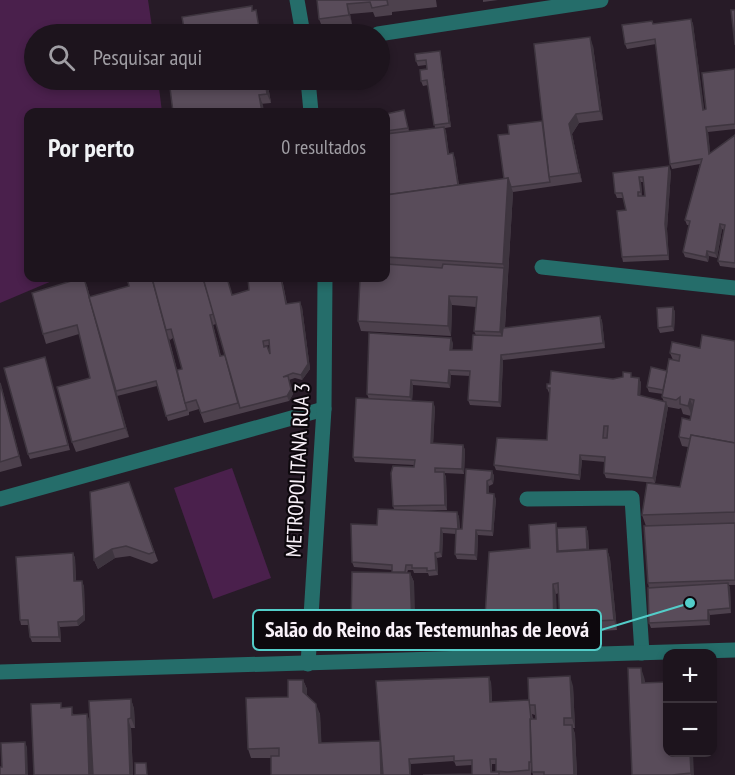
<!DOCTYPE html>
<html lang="pt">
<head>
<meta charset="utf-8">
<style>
  body { margin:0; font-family:"PT Sans Narrow",sans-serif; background:#251d26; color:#f1f3f6 }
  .controls { position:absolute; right:18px; bottom:18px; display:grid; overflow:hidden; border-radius:12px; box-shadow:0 3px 9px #0003 }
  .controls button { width:54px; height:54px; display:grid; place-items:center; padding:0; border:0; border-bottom:2px solid #3b333b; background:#1d141d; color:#f1f3f6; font:30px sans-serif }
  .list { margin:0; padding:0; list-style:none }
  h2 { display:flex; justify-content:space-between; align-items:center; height:78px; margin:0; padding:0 24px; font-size:26px }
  h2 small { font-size:20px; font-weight:400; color:#a09ea4 }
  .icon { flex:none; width:33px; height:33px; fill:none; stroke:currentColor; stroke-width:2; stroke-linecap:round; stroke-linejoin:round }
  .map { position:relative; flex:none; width:735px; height:775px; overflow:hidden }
  .search { position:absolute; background:#1d141d; box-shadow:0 3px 9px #0003; left:24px; top:24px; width:366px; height:66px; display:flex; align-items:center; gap:15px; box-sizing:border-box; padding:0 21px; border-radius:33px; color:#a09ea4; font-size:22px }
  .panel { position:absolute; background:#1d141d; box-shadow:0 3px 9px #0003; left:24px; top:108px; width:366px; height:174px; border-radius:12px }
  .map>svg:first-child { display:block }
  .green { fill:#4a204c }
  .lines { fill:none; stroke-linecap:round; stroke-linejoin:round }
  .lane { stroke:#256d6a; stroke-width:15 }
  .street { stroke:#256d6a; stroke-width:15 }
  .wall { fill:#4d414d; fill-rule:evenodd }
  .shaded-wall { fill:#3e353f }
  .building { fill:#594c5a; stroke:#3e353f; stroke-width:1.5; fill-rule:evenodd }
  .labels { text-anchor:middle; stroke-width:4.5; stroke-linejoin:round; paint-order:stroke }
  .street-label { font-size:21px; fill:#f9f1f9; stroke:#0d080d }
  .leader { fill:none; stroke:#53cdc9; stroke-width:2 }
  .callout-dot { fill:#53cdc9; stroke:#0d080d; stroke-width:2 }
  .callout { fill:#0d080d; stroke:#53cdc9; stroke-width:2 }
  .callout-label { font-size:22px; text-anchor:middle; font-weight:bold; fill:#f9f1f9 }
</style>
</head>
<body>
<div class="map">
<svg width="735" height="775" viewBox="0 0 735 775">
  <rect width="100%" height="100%" fill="#271b27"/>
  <g class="green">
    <path d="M0,0H148L153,34H34V80H158L162,112H28V278H59L0,303Z"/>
    <path d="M232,468L271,578L213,599L174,488Z"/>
  </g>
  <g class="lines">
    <path class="lane" d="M542,267L735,288"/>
    <g class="street">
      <path d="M297,0L303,34"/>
      <path d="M378,34L601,0"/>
      <path d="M308,80L311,112"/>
      <path d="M0,499L324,409"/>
      <path d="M527,499L632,498L642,653"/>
      <path d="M308,664L324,409L325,278"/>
      <path d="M0,672L735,650"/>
    </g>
  </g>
  <g class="wall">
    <path d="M317,0H436L437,7L392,12V15L375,17L373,12L350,14L352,24L323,29L319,19Z"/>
    <path d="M483,0H498L483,2Z"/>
    <path d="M691,19L693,24L704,110L706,109L735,69V129L708,132L710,153L735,135V268L720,266L718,261L724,230L722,229L717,258L709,256L708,262L685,257L683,252L689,225H687L685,220L700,164L672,169L670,164L656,44L627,49L625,44L653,24Z"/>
    <path d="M593,46L603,120L579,123L572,134L582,182L513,192L505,328L600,316L602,321L605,348L503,360L501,407L470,405L468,400L470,376L451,375L450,388L413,385L412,401L435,407L433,443L463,445L465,450L464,474L444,473L446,477L447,510H418L457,512L459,517L460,529H462L492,471L494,476L493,484L489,486V494L496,499L493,536L478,535L477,560L457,559L455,554L456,534L443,533L442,557L437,558L438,575L429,576L428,573H414L413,570H408L407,573H410L414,582L415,634L355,637L351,628L392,572V570L354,567L352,562L377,525L394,509L393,506L414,465L355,462L353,457L369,399L367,394L453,343L452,350H472L476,335L474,331L476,307L452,305L451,336L361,331L358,321L386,278V114L404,110L409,131L435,128L428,85L423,86L421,81L427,69L426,65L418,66L416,61L441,56L451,127L445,128L446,132L449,154L455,158L459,185L504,179L509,134L542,121Z"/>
    <path d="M267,80L271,103L173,112Z"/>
    <path d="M671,171L667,229L669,260L623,262L622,257L626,210L623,198H617L615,193L613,173ZM641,182H644L645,196H642Z"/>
    <path d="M122,278H227L232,295L249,290L259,278H282L287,304L302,307L310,369L302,380L295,378L289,380L293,394L289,401L204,423L199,409L189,412V415L168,421L157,386L117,396L129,437L76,452L72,442L90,378L79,334L46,344L43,334L87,286L90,297L129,286L127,280L123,281ZM216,324L225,355L221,356L213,325ZM169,338L170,340L173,338L182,369L177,370ZM269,345L270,354L264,346Z"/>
    <path d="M673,307L675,312L674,331L660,333L658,328Z"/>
    <path d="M735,341V585H729L730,588L731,613L710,615V625L651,628L649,623V588L648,583L646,526L642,515L680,487L688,447L682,446L679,437L690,420L691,416L683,414L681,408L679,409L668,407L655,483L606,478L604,473L605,462L582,460L580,480L496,470L494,465L547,440L550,393H549L547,388L613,379L639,378L641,383L640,396L664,402L662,397L663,394L649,392L647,387L667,371L673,360L670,353Z"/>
    <path d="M45,357L70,450L30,459L28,454Z"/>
    <path d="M0,382L22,466L0,472Z"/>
    <path d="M129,482L158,561L152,564L130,556L115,558L98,569L94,560Z"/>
    <path d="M556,523L557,528L586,527L588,532L589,550L607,549L610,559L617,630L564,633L560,623L559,593L556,594L557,635L522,636L523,644L491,645L489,642H487L484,633L530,548Z"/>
    <path d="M73,553L75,558L76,581L84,586L85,620L78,626L60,627L61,642H32L30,637L29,625H21L20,620Z"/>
    <path d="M644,677L645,683L694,775H632Z"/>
    <path d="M303,680L307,689V695L320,714L321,743L381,744L491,682L492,702L529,700L573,686L575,728H573L575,734L577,775H533L531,767V775H423L472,774V765L456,766L454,761L411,764L271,758H251L248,749L288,697ZM532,714L535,715L536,719H533ZM492,764H496L497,772H492Z"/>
    <path d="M131,699L134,709L135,728H131L133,775H93L63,708L90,723Z"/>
  </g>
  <g class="shaded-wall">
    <path d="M347,4L350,14L352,24L349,15Z"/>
    <path d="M691,19L693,24L705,115L703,110Z"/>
    <path d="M590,37L593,46L603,120L600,111Z"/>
    <path d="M440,51L441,56L451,127L449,123Z"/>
    <path d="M265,80H267L271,103L267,94Z"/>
    <path d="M259,95L263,105L264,112H262Z"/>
    <path d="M576,114L579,123L572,134L582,182L579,173L569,124Z"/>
    <path d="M444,127L446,132L449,159L448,154Z"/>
    <path d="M706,127L708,132L711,159L709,154Z"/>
    <path d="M453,153L455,158L460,199L459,194Z"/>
    <path d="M669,166L671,171L667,229L669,260L668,255L665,224Z"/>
    <path d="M639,177L641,182L642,197L641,192Z"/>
    <path d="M508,178L513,192L504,341L500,332L504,268L503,264Z"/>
    <path d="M720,224L722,229L717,258L715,253Z"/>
    <path d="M707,251L709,256L708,262L706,257Z"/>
    <path d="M84,278L87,286L129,437L125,428Z"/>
    <path d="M449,296L452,305L451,336L448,326Z"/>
    <path d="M300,302L302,307L310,369L302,380L301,375Z"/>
    <path d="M673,307L675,312L674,331L672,326Z"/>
    <path d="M210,315L213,325L223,366L220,356Z"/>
    <path d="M600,316L602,321L605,348L603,343Z"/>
    <path d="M451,338L453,343L452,355L450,350Z"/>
    <path d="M501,355L503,360L501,407L499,402Z"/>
    <path d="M449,370L451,375L450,388L448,383Z"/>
    <path d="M288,376L293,394L289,401L287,396Z"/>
    <path d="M639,378L641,383L640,400L638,395Z"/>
    <path d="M411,380L413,385L412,402L410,397Z"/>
    <path d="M0,382L2,388L22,466L19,456Z"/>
    <path d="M690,399L694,409L692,416L688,406Z"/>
    <path d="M433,402L435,407L433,448L431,443Z"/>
    <path d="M666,402L668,407L655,483L653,478Z"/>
    <path d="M463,445L465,450L464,474L462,469Z"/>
    <path d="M580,455L582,460L580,480L579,475Z"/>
    <path d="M492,471L494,476L493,484L491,479Z"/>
    <path d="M444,472L446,477L447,510L445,505Z"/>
    <path d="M487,481L489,486V498L487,493Z"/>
    <path d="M494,494L496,499L493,536L492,531Z"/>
    <path d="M457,512L459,517L460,534L458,529Z"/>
    <path d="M556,523L559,533L558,551L560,555L557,552Z"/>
    <path d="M586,527L588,532L589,554L587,549Z"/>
    <path d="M441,528L443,533L442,557L440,552Z"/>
    <path d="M476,530L478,535L477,560L475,555Z"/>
    <path d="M112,549L115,558L98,569L94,560Z"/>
    <path d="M607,549L610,559L617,630L614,620Z"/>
    <path d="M73,553L75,558L76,586L74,581Z"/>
    <path d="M435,553L437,558L438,575L436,570Z"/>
    <path d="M410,573L414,582L415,634L412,625Z"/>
    <path d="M82,581L84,586L85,620L78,626L77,621Z"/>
    <path d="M728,583L730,588L731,613L730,608Z"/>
    <path d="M553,584L556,594L557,635L554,626Z"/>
    <path d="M708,610L710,615V625L708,620Z"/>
    <path d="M58,622L60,627L61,642L59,637Z"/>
    <path d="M519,627L522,636L523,644L519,634Z"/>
    <path d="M641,668L644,677L645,693L642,683Z"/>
    <path d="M570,676L573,686L575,728L572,718Z"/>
    <path d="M489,677L491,682L492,707L490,702Z"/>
    <path d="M303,680L307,689V702L303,692Z"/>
    <path d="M131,699L134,709L135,728L131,718Z"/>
    <path d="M316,704L320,714L322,752L319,743Z"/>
    <path d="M87,714L91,724L93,775H89Z"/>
    <path d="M128,719L131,728L133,775H130Z"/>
    <path d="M572,725L575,734L577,775H574Z"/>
    <path d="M380,741L383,751L384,775H381Z"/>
    <path d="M25,742L27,747L28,775H26Z"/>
    <path d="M690,753H693L694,775H691V773Z"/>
    <path d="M409,759L411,764V775H410Z"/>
  </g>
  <g class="building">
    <path d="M317,0H387L388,5L372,8L370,2L347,4L349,15L319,19Z"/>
    <path d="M252,6V11L256,10L260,34H185L182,17Z"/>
    <path d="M731,10H735V45Z"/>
    <path d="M691,19L703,110L706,109L702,73L735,69V124L706,127L709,154L735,135V263L718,261L725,225L720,224L715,253L707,251L706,257L683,252L690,221L685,220L702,159L670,164L655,39L625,44L622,25L652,21L653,24Z"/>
    <path d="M590,37L600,111L576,114L569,124L579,173L549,177L534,44Z"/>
    <path d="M440,51L449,123L434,125L427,80L421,81L420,70L427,69L426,60L416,61L415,54Z"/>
    <path d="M169,80H265L267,94L259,95L262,112H173Z"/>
    <path d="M404,110L408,128L386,131V114Z"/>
    <path d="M542,121L549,177L550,182L511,187L508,178L504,179L498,135L509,134L508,125Z"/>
    <path d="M444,127L448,154L453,153L458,185L386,195V134Z"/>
    <path d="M669,166L665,224L668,255L622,257L617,211L626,210L622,193H615L613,173ZM639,177H643L645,196H638V192H641Z"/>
    <path d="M508,178L503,264L386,257V195Z"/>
    <path d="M386,264L442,268L443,264L504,268L500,332L474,331L477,297L449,296L448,326L358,321L360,278H386Z"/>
    <path d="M81,278H84L125,428L72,442L57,387L90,378L77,325L43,334L32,293Z"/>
    <path d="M127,278H152L187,410L166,416L156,381L116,391L89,297L129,286Z"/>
    <path d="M152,278H203L214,314L210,315L220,356L225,355L238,403L201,413L196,400L185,403L177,370L182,369L171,329L166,330Z"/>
    <path d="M203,278H227L232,295L249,290L248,279L259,278H281L286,304L300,302L308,364L301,375L293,373L283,377L288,376L291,389L287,396L240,408ZM269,340L270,354L267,346L264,347L263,341Z"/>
    <path d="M673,307L672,326L658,328L657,308Z"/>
    <path d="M600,316L603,343L501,355L499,402L468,400L470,371L449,370L448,383L411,380L410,397L367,394L369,333L451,338L450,350H472L473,335L502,336L503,328Z"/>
    <path d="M702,335L735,341V443L691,435L690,439L679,437L682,418L690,420L694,400L690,399L688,406L680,404V397L676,400L662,397L669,359L679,361L680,355L670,353L672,342L700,348Z"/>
    <path d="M45,357L68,445L28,454L4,368Z"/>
    <path d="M651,367L667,371L663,390L647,387Z"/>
    <path d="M551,371L613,379L623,377V372L631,373V377L639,378L638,395L666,402L653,478L604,473L605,457L580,455L579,475L494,465L497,438L547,440L550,388H547V384H550ZM604,426H608L607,438H603Z"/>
    <path d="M0,383L19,456L0,462Z"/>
    <path d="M356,398L433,402L431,443L463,445L462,469L435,468V472H444L445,505L393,506L391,473L393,466L414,467L415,460L353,457Z"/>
    <path d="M691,435L735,443V512L642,515L647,483L680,487Z"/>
    <path d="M466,469L492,471L491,479L487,481V493L494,494L492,531L476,530L475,555L455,554L456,529H462Z"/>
    <path d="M129,482L154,552L149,554L126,546L112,549L94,560L90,492Z"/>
    <path d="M378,509L457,512L458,529L441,528L440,552L435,553L436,570L427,571V568H412V565H406L405,572H392V565L352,562L351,524L377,525Z"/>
    <path d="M556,523L557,552L607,549L614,620L560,623L558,583L553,584L554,626L519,627V634L487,636V633H484L489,552L530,548L529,525Z"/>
    <path d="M735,523V580L648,583L644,526Z"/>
    <path d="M586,527L587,549L558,551L557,528Z"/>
    <path d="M73,553L74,581H82L84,615L77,621L58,622L59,637H30L28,620H20L16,557Z"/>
    <path d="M352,572L410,573L412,625L351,628Z"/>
    <path d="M728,583L730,608L708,610V620L649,623L648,588Z"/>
    <path d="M628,668H641L642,683L668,682V753H690L691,773L672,775H632Z"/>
    <path d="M570,676L572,718H564V725H572L574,775H544V772H532L530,719H536L535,705H529L528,678Z"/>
    <path d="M489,677L490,702L529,700L531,719H530L531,762H529V770L507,772L496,771V759H490L491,772H499V775H423L472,774V760L454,761V756L409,759L410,775H383L376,681Z"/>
    <path d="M288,680H303V692L316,704L319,743L380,741L381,775H271V756H279V748L248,749L246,698L288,697Z"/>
    <path d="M131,699V718L128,719L130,775H93L89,701Z"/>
    <path d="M61,703V708L72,707V715L87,714L89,775H34L31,704Z"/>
    <path d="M25,742L26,775H0V767H2L1,743Z"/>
    <path d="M135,763H146L147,775H135Z"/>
  </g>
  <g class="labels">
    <g class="street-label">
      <text transform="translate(298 470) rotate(-87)" y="7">METROPOLITANA RUA 3</text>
    </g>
  </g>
  <path class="leader" d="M690 603L601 630"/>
  <circle class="callout-dot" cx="690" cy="603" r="6"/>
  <rect class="callout" x="253" y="610" width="348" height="40" rx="6"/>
  <g class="callout-label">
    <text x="427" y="637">Salão do Reino das Testemunhas de Jeová</text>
  </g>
</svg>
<div class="controls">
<button>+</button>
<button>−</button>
</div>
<div class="search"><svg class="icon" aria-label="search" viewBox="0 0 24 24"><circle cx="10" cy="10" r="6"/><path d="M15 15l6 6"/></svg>Pesquisar aqui</div>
<section class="panel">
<h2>Por perto<small>0 resultados</small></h2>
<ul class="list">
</ul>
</section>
</div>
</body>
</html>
